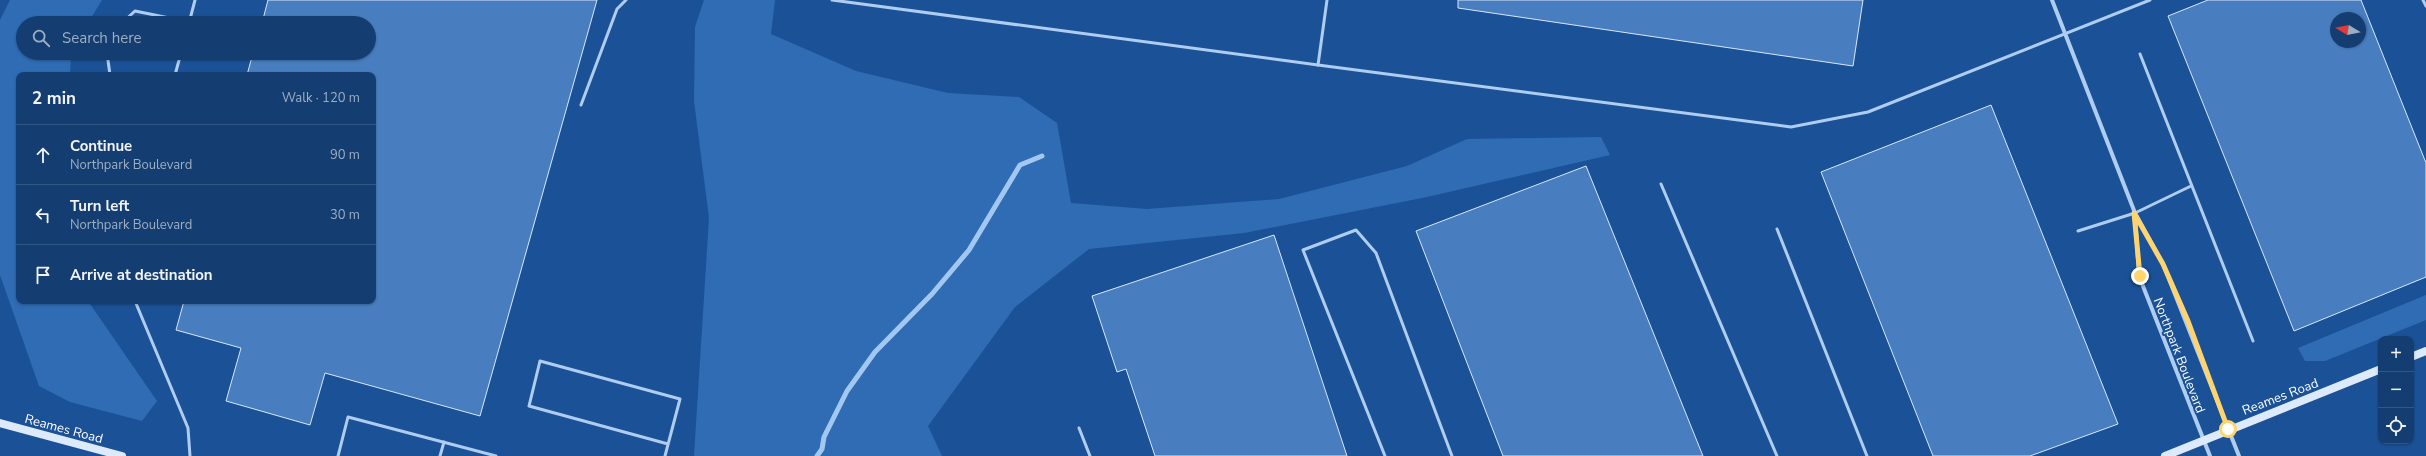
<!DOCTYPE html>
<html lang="en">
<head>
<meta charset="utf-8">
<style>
  body { margin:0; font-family:"Nunito Sans",sans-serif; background:#214979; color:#f1f3f6 }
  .controls { position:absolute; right:12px; bottom:12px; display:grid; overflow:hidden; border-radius:8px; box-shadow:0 1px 3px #0004 }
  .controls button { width:36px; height:36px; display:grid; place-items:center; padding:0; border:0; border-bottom:1px solid #335784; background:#143e71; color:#f1f3f6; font:20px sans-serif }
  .compass { position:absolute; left:2330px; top:12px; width:36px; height:36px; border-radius:50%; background:#143e71; box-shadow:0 1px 3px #0004; rotate:280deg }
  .stop { position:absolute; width:12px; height:12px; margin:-9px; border:3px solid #ffd46e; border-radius:50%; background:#fff }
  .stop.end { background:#ffd46e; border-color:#fff; box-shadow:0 1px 4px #0008 }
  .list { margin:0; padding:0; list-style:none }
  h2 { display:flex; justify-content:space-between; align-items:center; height:52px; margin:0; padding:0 16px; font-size:17px }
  h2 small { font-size:13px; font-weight:400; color:#9daec3 }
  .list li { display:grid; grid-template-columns:26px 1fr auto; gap:12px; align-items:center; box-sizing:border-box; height:60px; padding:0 16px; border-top:1px solid #335784 }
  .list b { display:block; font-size:15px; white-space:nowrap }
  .list p { margin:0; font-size:13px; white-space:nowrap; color:#9daec3 }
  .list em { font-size:13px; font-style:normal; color:#9daec3 }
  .icon { flex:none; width:22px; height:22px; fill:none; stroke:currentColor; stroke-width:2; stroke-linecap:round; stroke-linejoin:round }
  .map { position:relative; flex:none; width:2426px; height:456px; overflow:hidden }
  .search { position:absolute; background:#143e71; box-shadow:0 1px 3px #0004; left:16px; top:16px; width:360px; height:44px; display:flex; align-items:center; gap:10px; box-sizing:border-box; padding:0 14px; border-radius:22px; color:#9daec3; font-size:15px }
  .panel { position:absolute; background:#143e71; box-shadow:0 1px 3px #0004; left:16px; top:72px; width:360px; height:232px; border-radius:8px }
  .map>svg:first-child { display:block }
  .green { fill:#2f6cb4 }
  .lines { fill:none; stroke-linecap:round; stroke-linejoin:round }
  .stream { stroke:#a2c8f2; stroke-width:5 }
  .building { fill:#487ebf; stroke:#d6e7fb; fill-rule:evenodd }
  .lane { stroke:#afcdf0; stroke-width:3 }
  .street { stroke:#afcdf0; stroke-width:4 }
  .secondary { stroke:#ddeafb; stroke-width:8 }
  .route { stroke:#ffd46e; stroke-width:5 }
  .labels { text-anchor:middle; stroke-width:4; stroke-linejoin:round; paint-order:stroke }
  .street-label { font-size:13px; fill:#fff; stroke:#1b5297 }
</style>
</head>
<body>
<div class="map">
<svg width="2426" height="456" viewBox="0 0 2426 456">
  <rect width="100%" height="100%" fill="#1b5297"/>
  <g class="green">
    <path d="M10,0H102L88,23H23V53H71L70,75H19V301H88L157,401L142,421L70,402L39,386L0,275V20Z"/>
    <path d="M704,0H775L771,34L856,71L948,93L1019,97L1057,123L1071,203L1147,209L1279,199L1407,166L1467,139L1601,137L1610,155L1427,197L1244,233L1089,249L1015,307L928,426L942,456H694L709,218L694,101L695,27Z"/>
    <path d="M2426,295V320L2325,361H2305L2298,348Z"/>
  </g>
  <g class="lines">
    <path class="stream" d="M817,456L822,449L824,437L847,391L875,352L932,294L969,250L1020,165L1042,156"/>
  </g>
  <g class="building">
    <path d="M268,0H597L480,416L325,373L310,425L226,401L241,348L176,330L184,301H373V75H247L253,53H369V23H262Z"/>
    <path d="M1458,0H1863L1853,66L1458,8Z"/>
    <path d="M2208,0H2361L2426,163V277L2294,331L2168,16ZM2336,18H2360V42H2336Z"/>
    <path d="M1991,105L2118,424L2030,456H1933L1821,172Z"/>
    <path d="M1586,166L1703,456H1503L1416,231Z"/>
    <path d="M1274,235L1347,456H1155L1126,369L1117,372L1092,296Z"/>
  </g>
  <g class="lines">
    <g class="lane">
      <path d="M832,0L1318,65L1327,0"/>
      <path d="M2423,0L2426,6"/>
      <path d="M122,23L135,11L189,22"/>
      <path d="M189,23L195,0"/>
      <path d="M107,53L110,75"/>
      <path d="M2140,54L2253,341"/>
      <path d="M1318,65L1791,127L1868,112L2150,0"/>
      <path d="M175,75L181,53"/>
      <path d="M581,105L617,9L626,0"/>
      <path d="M1661,184L1777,456"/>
      <path d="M1777,229L1867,456"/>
      <path d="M2078,231L2135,213L2191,186"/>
      <path d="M135,301L188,428L190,456"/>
      <path d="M1079,428L1090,456"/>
      <path d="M338,456L348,417L496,456"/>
      <path d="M440,456L444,442"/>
      <path d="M665,456L680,399L540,361L529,406L668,444"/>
      <path d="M1385,456L1303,250L1356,230L1376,253L1452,456"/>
    </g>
    <g class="street">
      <path d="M2052,0L2135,213L2163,264L2239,456"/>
      <path d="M2135,215L2139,276L2210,456"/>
    </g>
    <g class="secondary">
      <path d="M2411,357L2426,351"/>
      <path d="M0,423L122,456"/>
      <path d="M2165,456L2381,369"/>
    </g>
  </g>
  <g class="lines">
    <path class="route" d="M2140,276L2134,213L2163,264L2188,321L2228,429"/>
  </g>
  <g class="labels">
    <g class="street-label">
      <text transform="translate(2180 355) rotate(69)" y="5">Northpark Boulevard</text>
      <text transform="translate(2280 396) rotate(-21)" y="5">Reames Road</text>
      <text transform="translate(64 428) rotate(15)" y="5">Reames Road</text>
    </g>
  </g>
</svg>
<div class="controls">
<button>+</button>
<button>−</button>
<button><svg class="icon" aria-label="locate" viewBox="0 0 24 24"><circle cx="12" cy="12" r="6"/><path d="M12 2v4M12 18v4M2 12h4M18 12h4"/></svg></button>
</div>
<svg class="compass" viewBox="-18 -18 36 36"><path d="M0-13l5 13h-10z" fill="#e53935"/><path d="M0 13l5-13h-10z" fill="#9daec3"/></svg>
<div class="stop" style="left:2228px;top:429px"></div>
<div class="stop end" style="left:2140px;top:276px"></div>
<div class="search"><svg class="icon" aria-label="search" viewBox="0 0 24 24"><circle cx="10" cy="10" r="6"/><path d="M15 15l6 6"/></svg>Search here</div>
<section class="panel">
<h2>2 min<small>Walk · 120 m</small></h2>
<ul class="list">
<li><svg class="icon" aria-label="ahead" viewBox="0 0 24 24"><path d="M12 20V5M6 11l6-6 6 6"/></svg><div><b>Continue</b><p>Northpark Boulevard</p></div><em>90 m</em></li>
<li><svg class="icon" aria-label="left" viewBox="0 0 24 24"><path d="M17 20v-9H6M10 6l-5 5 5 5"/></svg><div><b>Turn left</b><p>Northpark Boulevard</p></div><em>30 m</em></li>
<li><svg class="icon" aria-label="arrive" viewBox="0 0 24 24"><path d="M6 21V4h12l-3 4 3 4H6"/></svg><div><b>Arrive at destination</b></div></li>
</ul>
</section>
</div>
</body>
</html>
